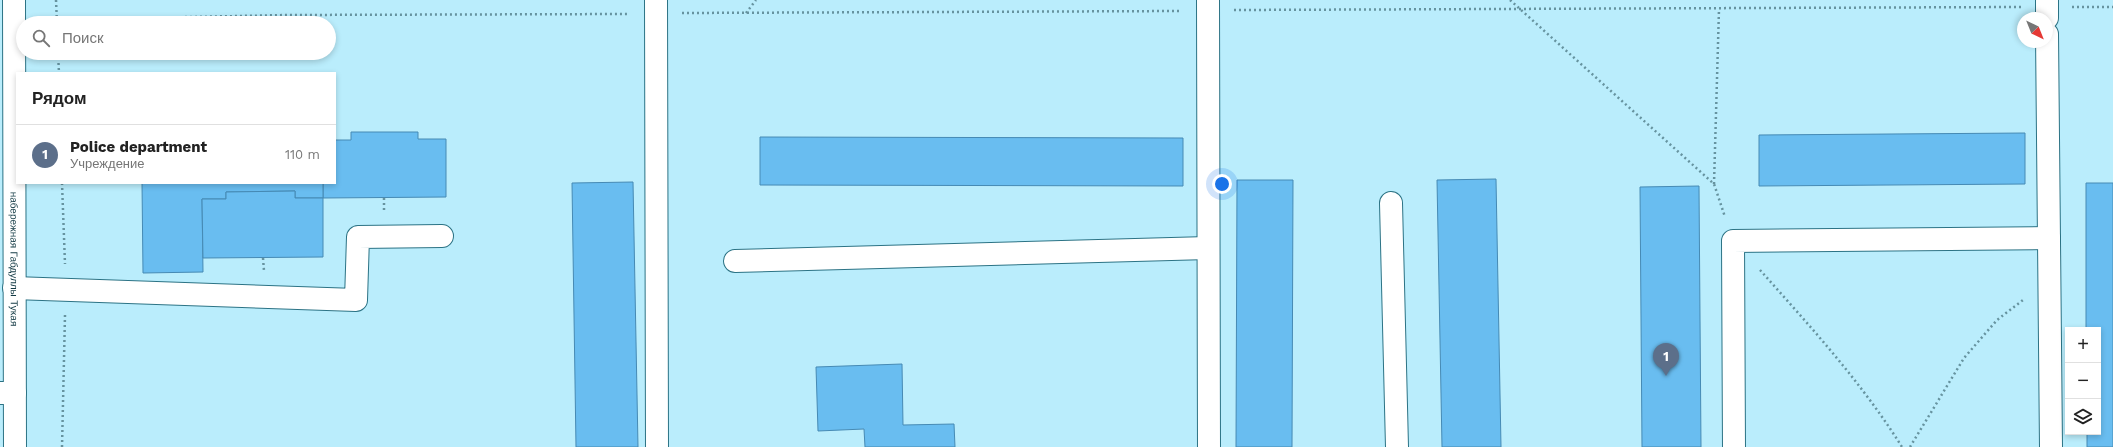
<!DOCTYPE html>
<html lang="ru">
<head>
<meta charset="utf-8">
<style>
  body { margin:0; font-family:"Work Sans",sans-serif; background:#f6f6f6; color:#222 }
  .controls { position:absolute; right:12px; bottom:12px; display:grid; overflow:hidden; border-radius:0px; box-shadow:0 2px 6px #0003 }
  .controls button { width:36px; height:36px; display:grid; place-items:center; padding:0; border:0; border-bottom:1px solid #e0e0e0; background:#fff; color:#222; font:20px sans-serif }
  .compass { position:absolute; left:2017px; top:12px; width:36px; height:36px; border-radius:50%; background:#fff; box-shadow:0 2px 6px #0003; rotate:137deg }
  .you { position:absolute; left:1222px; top:184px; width:14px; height:14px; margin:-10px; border:3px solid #fff; border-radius:50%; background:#1a73e8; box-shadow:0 0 0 6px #1a73e833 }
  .badge { display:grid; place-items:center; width:26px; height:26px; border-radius:50%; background:#111827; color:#fff; font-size:13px; font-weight:700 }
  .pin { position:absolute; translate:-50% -33px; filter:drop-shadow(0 1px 2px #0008) }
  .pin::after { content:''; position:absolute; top:21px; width:14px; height:12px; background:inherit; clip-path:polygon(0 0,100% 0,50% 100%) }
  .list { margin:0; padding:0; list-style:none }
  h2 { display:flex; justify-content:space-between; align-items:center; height:52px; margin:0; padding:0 16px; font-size:17px }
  h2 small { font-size:13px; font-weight:400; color:#767676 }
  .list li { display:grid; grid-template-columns:26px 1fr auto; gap:12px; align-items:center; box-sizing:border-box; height:60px; padding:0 16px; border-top:1px solid #e0e0e0 }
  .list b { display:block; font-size:15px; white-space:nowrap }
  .list p { margin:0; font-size:13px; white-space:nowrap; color:#767676 }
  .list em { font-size:13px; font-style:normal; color:#767676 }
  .icon { flex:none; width:22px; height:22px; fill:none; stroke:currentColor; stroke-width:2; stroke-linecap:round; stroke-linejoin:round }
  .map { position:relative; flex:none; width:2113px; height:447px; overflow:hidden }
  .search { position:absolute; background:#fff; box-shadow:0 2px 6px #0003; left:16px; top:16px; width:320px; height:44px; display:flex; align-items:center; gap:10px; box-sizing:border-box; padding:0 14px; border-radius:22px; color:#767676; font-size:15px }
  .panel { position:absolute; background:#fff; box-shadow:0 2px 6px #0003; left:16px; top:72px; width:320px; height:112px; border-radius:0px }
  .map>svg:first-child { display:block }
  .building { fill:#69bdf0; stroke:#468ab4 }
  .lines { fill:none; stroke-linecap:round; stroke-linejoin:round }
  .minor-casing { stroke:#2c7385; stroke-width:24 }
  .major-casing { stroke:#2c7385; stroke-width:24 }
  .path { stroke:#66939f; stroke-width:2.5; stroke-dasharray:2 3; stroke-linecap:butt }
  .minor { stroke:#fff; stroke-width:22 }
  .major { stroke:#fff; stroke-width:22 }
  .labels { text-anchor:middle; stroke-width:4; stroke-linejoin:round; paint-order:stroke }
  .street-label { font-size:10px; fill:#123943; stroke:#baedfc }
</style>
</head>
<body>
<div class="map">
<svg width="2113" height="447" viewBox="0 0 2113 447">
  <rect width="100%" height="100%" fill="#baedfc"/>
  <g class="building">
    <path d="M351,132H418V139H446V197L323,198V183H335V140H351Z"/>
    <path d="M2025,133V184L1759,186V135Z"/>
    <path d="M760,137L1183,138V186L760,185Z"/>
    <path d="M1496,179L1501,447H1442L1437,180Z"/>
    <path d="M1237,180H1293L1292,447H1236Z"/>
    <path d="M633,182L638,447H576L572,183Z"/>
    <path d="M142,183H323V198H295V191L226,192V199H202L203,272L143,273Z"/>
    <path d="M2086,183H2113V447H2087V432H2098V330H2086Z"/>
    <path d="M1699,186L1701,447H1642L1640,187Z"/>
    <path d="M295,191V198H323V257L203,258L202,199H226V192Z"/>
    <path d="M902,364L903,425L954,424L955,447H865L864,429L818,431L816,367Z"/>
  </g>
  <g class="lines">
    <g class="minor-casing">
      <g id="minor">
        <path d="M656,0L657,447"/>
        <path d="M1208,0L1209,447"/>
        <path d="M2047,0V18"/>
        <path d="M2047,34L2051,447"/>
        <path d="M1391,203L1397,447"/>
        <path d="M735,261L1208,248"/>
        <path d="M14,288L356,300L358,237L442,236"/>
        <path d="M0,393H15"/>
        <path d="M1734,447L1733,241L2049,238"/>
      </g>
    </g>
    <g class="major-casing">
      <g id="major">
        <path id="s1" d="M14,0L15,447"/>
      </g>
    </g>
    <g class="path">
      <path d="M56,0L57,23"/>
      <path d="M1510,0L1714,184L1725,217"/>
      <path d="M2072,7H2113"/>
      <path d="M1234,10L2021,7"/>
      <path d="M682,13L1181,11"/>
      <path d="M746,13L756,0"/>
      <path d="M40,20L288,15L629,14"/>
      <path d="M58,53L59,73"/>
      <path d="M62,183L65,264"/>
      <path d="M1714,184L1719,9"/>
      <path d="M384,198V211"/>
      <path d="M263,258L264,271"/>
      <path d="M1760,270C1810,326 1862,383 1902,447"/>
      <path d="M62,447L65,315"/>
      <path d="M1910,447L1964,358L1997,320L2023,300"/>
    </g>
    <use href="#minor" class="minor"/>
    <use href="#major" class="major"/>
  </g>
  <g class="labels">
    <g class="street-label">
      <text dy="4" stroke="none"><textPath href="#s1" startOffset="259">набережная Габдуллы Тукая</textPath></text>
    </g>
  </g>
</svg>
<div class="controls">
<button>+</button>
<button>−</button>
<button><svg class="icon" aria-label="layers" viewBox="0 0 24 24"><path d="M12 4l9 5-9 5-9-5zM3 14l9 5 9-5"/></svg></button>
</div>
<svg class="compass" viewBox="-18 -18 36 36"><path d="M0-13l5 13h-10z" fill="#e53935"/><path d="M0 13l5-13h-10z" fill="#767676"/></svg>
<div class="you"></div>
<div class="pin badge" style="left:1666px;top:376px;background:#5c6f8a">1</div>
<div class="search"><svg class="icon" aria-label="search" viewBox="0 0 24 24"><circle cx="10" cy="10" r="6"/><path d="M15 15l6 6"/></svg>Поиск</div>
<section class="panel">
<h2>Рядом<small></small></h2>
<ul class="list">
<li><span class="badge" style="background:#5c6f8a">1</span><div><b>Police department</b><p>Учреждение</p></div><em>110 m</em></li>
</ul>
</section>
</div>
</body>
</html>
